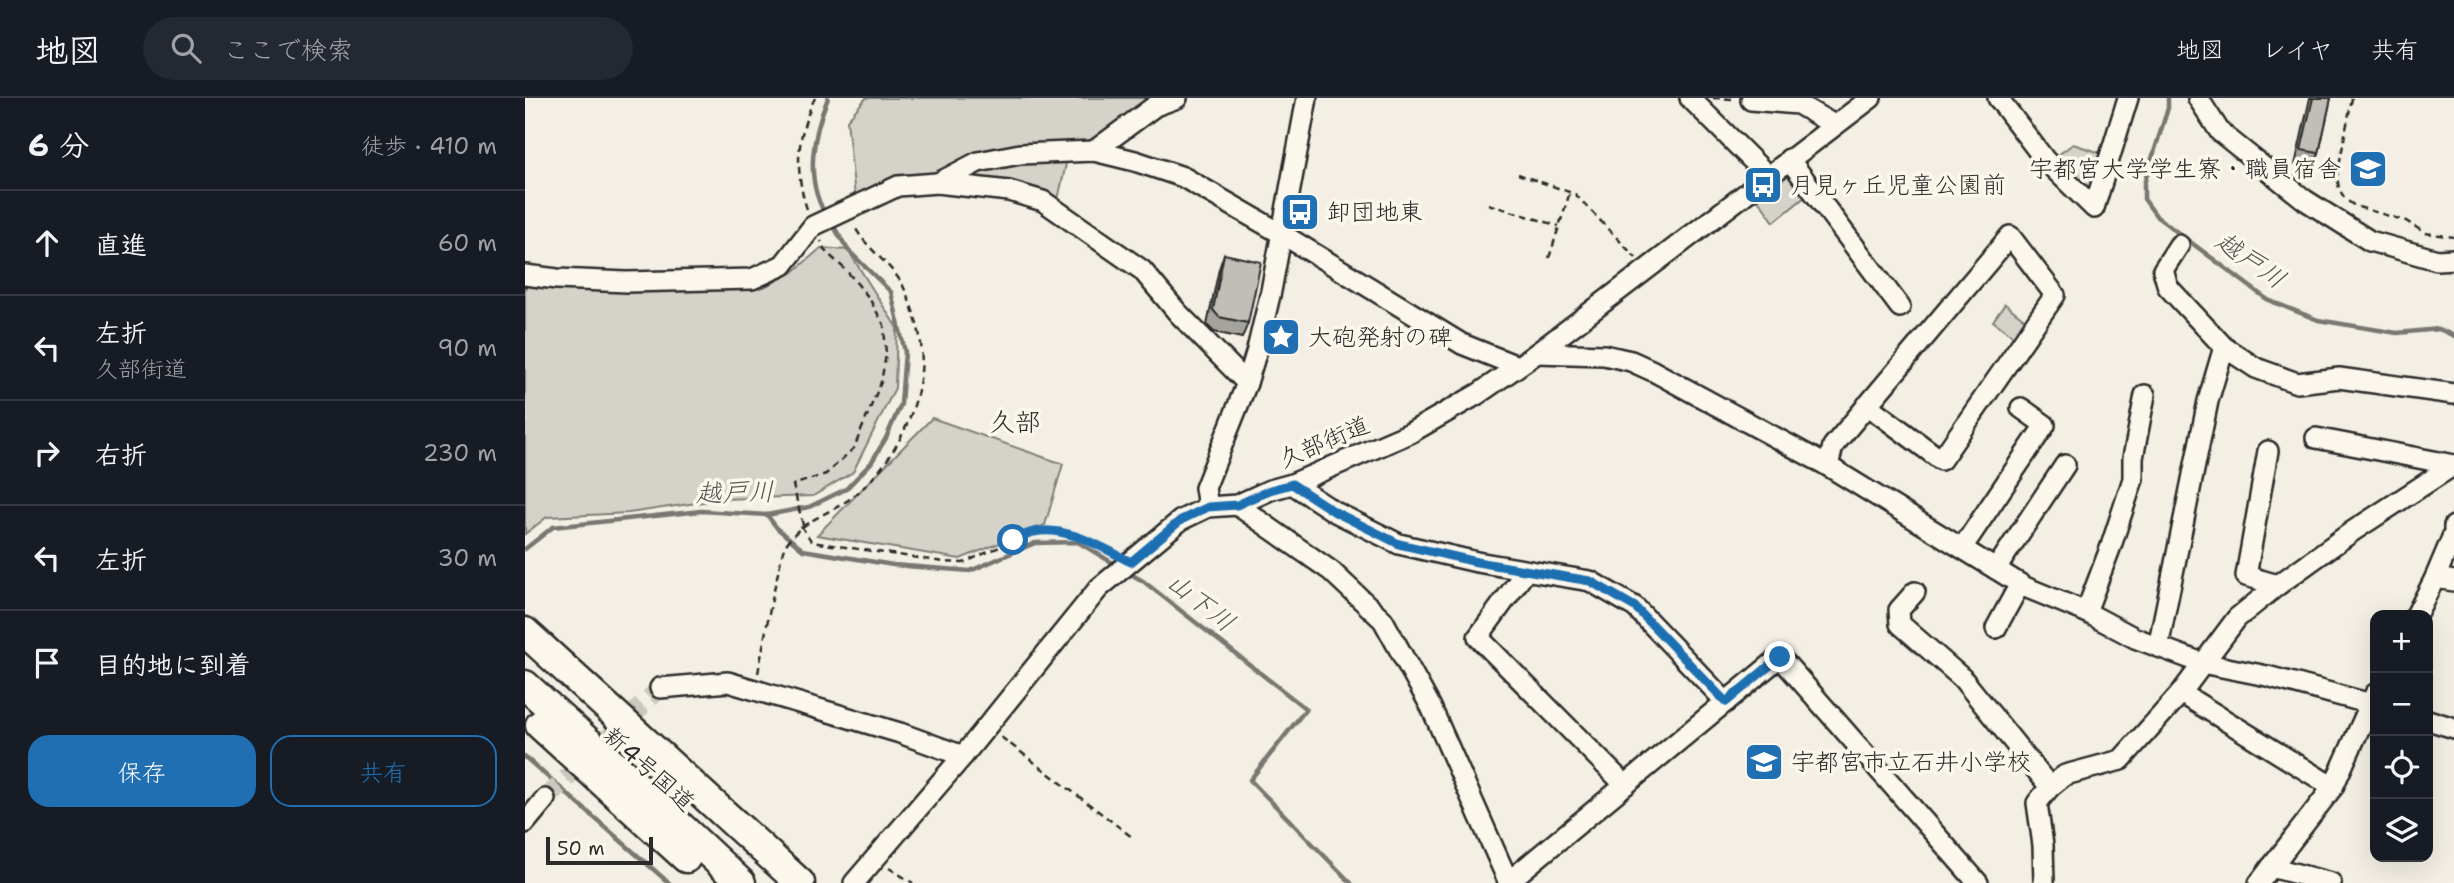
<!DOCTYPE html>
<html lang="ja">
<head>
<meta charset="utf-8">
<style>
  body { margin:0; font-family:"Shantell Sans","Klee One",sans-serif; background:#242831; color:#f1f3f6 }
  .controls { position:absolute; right:21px; bottom:21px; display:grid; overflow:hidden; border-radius:14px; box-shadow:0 7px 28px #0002 }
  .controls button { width:63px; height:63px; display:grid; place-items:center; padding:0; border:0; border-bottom:2px solid #363941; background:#171b24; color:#f1f3f6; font:35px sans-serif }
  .scale { position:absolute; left:21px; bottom:18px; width:107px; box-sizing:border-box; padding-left:7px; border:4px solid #2b2b2b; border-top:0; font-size:19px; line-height:24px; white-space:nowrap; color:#2b2b2b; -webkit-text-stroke:5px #fbf7ec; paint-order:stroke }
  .stop { position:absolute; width:21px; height:21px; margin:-16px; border:5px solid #1f6fb2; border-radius:50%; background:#fff }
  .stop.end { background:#1f6fb2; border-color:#fff; box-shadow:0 2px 7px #0008 }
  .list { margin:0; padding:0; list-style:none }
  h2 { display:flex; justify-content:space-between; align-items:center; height:91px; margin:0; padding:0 28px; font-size:30px }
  h2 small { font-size:23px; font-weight:400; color:#9ea1a6 }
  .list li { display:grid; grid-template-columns:46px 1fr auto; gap:21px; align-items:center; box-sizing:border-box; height:105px; padding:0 28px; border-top:2px solid #363941 }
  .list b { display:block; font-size:26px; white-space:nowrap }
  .list p { margin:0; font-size:23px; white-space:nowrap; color:#9ea1a6 }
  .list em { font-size:23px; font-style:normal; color:#9ea1a6 }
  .actions { display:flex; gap:14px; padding:21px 28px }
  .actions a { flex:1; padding:16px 0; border:2px solid #1f6fb2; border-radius:21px; text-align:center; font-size:24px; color:#1f6fb2 }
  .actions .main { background:#1f6fb2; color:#fff }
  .icon { flex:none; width:38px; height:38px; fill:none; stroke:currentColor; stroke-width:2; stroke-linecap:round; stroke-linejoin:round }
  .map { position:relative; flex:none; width:1929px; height:785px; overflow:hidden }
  header { display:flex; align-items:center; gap:42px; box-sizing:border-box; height:98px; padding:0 35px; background:#171b24; border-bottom:2px solid #363941 }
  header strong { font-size:33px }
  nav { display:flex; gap:38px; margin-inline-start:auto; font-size:24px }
  .search { width:490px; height:63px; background:#242831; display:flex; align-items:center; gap:18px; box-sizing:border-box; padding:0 24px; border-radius:38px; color:#9ea1a6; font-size:26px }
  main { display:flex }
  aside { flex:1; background:#171b24 }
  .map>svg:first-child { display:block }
  .green { fill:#d5d2c9; stroke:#807e7a; stroke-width:2 }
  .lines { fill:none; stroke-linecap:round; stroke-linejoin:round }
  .stream { stroke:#787772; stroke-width:4.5 }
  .minor-tunnel { stroke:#cbc8bf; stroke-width:19; stroke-dasharray:19 10; stroke-linecap:butt }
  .minor-casing { stroke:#2b2b2b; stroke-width:24 }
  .highway-casing { stroke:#2b2b2b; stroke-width:33 }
  .path { stroke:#2b2b2b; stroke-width:2.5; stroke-dasharray:7 5; stroke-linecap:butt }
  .minor { stroke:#fbf7ec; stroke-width:19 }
  .highway { stroke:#fbf7ec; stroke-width:28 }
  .wall { fill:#a5a39d; stroke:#2b2b2b; stroke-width:2 }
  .building { fill:#c0beb6; stroke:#2b2b2b; stroke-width:2 }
  .route { stroke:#1f6fb2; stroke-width:9 }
  .labels { text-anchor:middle; stroke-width:7; stroke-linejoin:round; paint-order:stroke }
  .poi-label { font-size:24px; fill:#2b2b2b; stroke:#fbf7ec; text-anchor:start }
  .street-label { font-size:24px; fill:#2b2b2b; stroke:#fbf7ec }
  .water-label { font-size:26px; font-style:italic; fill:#585755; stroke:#fbf7ec }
  .neighbourhood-label { font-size:26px; fill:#2b2b2b; stroke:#fbf7ec }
</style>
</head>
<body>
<header>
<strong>地図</strong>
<div class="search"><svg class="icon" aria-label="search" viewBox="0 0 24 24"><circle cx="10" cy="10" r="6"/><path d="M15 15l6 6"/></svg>ここで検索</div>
<nav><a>地図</a><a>レイヤ</a><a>共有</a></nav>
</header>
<main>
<aside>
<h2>6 分<small>徒歩 · 410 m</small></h2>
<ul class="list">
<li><svg class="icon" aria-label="ahead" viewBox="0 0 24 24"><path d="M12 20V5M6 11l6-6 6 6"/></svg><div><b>直進</b></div><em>60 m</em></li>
<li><svg class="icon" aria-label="left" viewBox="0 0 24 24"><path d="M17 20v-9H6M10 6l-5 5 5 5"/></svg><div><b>左折</b><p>久部街道</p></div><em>90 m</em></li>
<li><svg class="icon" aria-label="right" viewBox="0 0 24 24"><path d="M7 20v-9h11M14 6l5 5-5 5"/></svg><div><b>右折</b></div><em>230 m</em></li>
<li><svg class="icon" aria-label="left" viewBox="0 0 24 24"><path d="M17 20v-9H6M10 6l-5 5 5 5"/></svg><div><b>左折</b></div><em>30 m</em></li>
<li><svg class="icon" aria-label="arrive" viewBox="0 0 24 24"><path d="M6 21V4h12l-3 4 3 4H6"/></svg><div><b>目的地に到着</b></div></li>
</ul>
<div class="actions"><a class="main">保存</a><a>共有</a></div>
</aside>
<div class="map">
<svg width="1929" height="785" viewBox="0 0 1929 785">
  <rect width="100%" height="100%" fill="#f3efe4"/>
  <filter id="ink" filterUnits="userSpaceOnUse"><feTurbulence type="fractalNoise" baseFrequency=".0143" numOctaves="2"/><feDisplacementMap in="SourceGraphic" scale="14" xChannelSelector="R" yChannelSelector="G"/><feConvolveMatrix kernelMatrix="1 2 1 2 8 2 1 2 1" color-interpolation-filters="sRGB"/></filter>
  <g filter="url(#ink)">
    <g class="green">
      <path d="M341,0H624L613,21L543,57L532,106L481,86L330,99L322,22Z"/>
      <path d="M1548,46L1579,56L1569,89L1559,91L1529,60Z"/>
      <path d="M1258,70L1281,98L1249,124L1229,96Z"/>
      <path d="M296,150L323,152L372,230L370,290L328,374L288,398L198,401L104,415L22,419L0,436V185L129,190L239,189L267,175Z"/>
      <path d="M1480,206L1503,224L1492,241L1468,223Z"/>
      <path d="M407,320L538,366L520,427L435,461L292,437Z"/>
    </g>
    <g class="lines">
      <g class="stream">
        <path d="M1643,0V10L1619,86V101L1632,119L1743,202L1793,222L1872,235L1914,231L1929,238"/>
        <path d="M301,117C279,81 288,36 303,0"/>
        <path d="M242,417L252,430L278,452L368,467L445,473L510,445L553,444L591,467"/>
        <path d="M0,451L28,429L176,413L242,417L284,409L321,391L346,365L361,340L376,306L380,254L366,194L323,152L306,124"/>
        <path d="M602,474L618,483L781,611L725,682L826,785"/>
        <path d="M0,659L144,785"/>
      </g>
      <path class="minor-tunnel" d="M20,701L135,590"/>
      <g class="minor-casing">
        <g id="minor">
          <path d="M1165,0L1244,79"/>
          <path d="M1227,0L1226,2L1273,6L1309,27"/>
          <path d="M1473,0L1520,62L1569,110L1603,0"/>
          <path d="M1673,0L1695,34L1780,102L1845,143L1912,162L1929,161"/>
          <path d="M569,53L630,8L652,0"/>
          <path d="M1264,61L1375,209"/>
          <path d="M413,85L453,64L495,56L569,53L610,63L658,79L757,136L937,246L992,268"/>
          <path d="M1654,147L1638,172L1643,189L1699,249L1731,270L1772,285L1814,280L1929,296"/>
          <path d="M0,177L32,181L102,184L227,181L258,167L288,128L373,88L412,85L484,93L518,103L617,172L653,215L722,285"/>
          <path d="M1012,255L1079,257L1106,263L1128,273L1303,368L1500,489L1561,514L1610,540L1677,565L1742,578L1850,607"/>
          <path d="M1791,340L1929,367"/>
          <path d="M1743,353L1721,478L1753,487"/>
          <path d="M1303,368L1308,348L1485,138L1530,197L1416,362L1342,307"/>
          <path d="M767,386L810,414L874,446L952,464L1065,483L1110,509L1201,604"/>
          <path d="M712,407L806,473L858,522L906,609L984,785"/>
          <path d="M683,409L680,390L722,285L732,252L746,193L782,0"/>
          <path d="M1437,450L1520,327L1496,310"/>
          <path d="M1471,471L1540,367"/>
          <path d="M1001,473L953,539L1100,687"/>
          <path d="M1910,480L1929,483"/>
          <path d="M1390,494L1374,512L1375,526L1437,580L1525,689"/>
          <path d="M1561,514L1586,448L1608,381V360L1620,297"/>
          <path d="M1891,517L1910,480L1929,435V428"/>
          <path d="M1471,530L1495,486"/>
          <path d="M1633,549L1683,303L1699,249"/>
          <path d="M135,590L203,584L375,635L438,658"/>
          <path d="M1656,595L1808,689"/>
          <path d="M1903,622L1929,630"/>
          <path d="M0,725L20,701"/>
          <path d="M1746,769L1806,785"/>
          <path d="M983,784L1255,559L1453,785"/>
          <path d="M329,785L438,658L574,490L656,422L683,409L712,407L745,392L767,386L885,335L953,296L1012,255L1346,0"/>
          <path d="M1519,785L1518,747L1512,705L1525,689L1540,677L1596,662L1656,595L1712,520L1753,487L1828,433L1929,367"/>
          <path d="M1734,785L1808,689L1850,596"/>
        </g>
      </g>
      <g class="highway-casing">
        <g id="highway">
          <path d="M0,534L275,785"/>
          <path d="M0,587L110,686L216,785"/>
          <path d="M15,627L161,760"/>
        </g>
      </g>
      <g class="path">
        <path d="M1188,0L1209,1"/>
        <path d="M1827,0L1812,78L1814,91L1820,101L1830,108L1881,123L1900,135L1929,139"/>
        <path d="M993,76L1050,96L1111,160"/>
        <path d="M963,106L1034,128"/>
        <path d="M282,111C269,73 272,35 290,0"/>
        <path d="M1024,160L1045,94"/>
        <path d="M278,427L268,387L301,376L329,350L356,284L361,257L359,227L344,200L321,172L300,153L296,143"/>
        <path d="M276,428L287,444L419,464L438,465L511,433L536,434L563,443L590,456"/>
        <path d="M233,575C240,540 245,505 254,471C256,462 257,452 262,445C277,422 305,416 326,400C370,367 402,301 396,246C394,228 386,206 379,190C368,166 341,152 329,127"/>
        <path d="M476,639L607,739"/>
        <path d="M364,770L388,785"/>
      </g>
      <use href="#minor" class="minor"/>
      <use href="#highway" class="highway"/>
    </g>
    <g class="wall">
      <path d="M1785,0H1806L1794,55L1788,71L1770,67Z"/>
      <path d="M699,156L723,225L717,240L689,234L682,227L694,171Z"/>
    </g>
    <g class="building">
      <path d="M1788,0H1806L1794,55L1776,52Z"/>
      <path d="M699,156L736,164L723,225L694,219L688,212Z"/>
    </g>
  </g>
  <g class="lines" filter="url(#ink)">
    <path class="route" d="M488,442C495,439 502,435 509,434C541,427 578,450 606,464L656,422L683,409L712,407L745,392L767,386L810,414L874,446L952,464L1065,483L1110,509L1201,604L1255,559"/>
  </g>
  <defs>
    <g id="university-square" transform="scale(2.0125)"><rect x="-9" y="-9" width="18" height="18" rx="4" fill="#1f6fb2" stroke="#fbf7ec"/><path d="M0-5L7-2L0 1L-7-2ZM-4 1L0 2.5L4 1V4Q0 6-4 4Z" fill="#fff"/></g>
    <g id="bus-square" transform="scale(2.0125)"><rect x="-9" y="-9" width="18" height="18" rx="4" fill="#1f6fb2" stroke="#fbf7ec"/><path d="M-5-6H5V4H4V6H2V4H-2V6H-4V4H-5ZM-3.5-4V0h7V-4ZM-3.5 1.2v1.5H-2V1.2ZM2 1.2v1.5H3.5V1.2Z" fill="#fff"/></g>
    <g id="sight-square" transform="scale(2.0125)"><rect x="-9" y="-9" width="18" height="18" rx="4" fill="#1f6fb2" stroke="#fbf7ec"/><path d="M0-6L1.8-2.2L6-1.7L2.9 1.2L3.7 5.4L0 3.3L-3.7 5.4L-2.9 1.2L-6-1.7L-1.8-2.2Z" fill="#fff"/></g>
    <g id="school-square" transform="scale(2.0125)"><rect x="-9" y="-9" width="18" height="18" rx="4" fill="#1f6fb2" stroke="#fbf7ec"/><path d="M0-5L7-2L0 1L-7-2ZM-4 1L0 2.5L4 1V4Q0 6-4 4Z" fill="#fff"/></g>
  </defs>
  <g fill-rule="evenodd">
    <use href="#university-square" x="1843" y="71"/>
    <use href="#bus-square" x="1238" y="87"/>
    <use href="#bus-square" x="775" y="114"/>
    <use href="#sight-square" x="756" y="239"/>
    <use href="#school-square" x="1239" y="664"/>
  </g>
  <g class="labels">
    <g class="poi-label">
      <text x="1816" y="79" text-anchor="end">宇都宮大学学生寮・職員宿舎</text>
      <text x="1265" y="95">月見ヶ丘児童公園前</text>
      <text x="802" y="122">卸団地東</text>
      <text x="783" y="247">大砲発射の碑</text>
      <text x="1266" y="672">宇都宮市立石井小学校</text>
    </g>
    <g class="street-label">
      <text transform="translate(799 344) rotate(-23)" y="8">久部街道</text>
      <text transform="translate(124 671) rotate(42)" y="8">新4号国道</text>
    </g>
    <g class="water-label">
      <text transform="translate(1726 162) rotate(35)" y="9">越戸川</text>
      <text transform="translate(210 394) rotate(-1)" y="9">越戸川</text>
      <text transform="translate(676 504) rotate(38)" y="9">山下川</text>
    </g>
    <g class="neighbourhood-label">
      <text x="490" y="333">久部</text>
    </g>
  </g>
</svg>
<div class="controls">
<button>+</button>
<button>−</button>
<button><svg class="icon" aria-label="locate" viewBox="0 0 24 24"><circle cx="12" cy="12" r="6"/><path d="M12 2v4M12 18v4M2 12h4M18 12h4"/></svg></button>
<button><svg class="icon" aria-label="layers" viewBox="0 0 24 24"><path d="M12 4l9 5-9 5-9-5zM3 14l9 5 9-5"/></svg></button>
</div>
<div class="scale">50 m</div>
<div class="stop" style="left:488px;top:442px"></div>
<div class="stop end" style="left:1255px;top:559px"></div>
</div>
</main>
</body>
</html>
